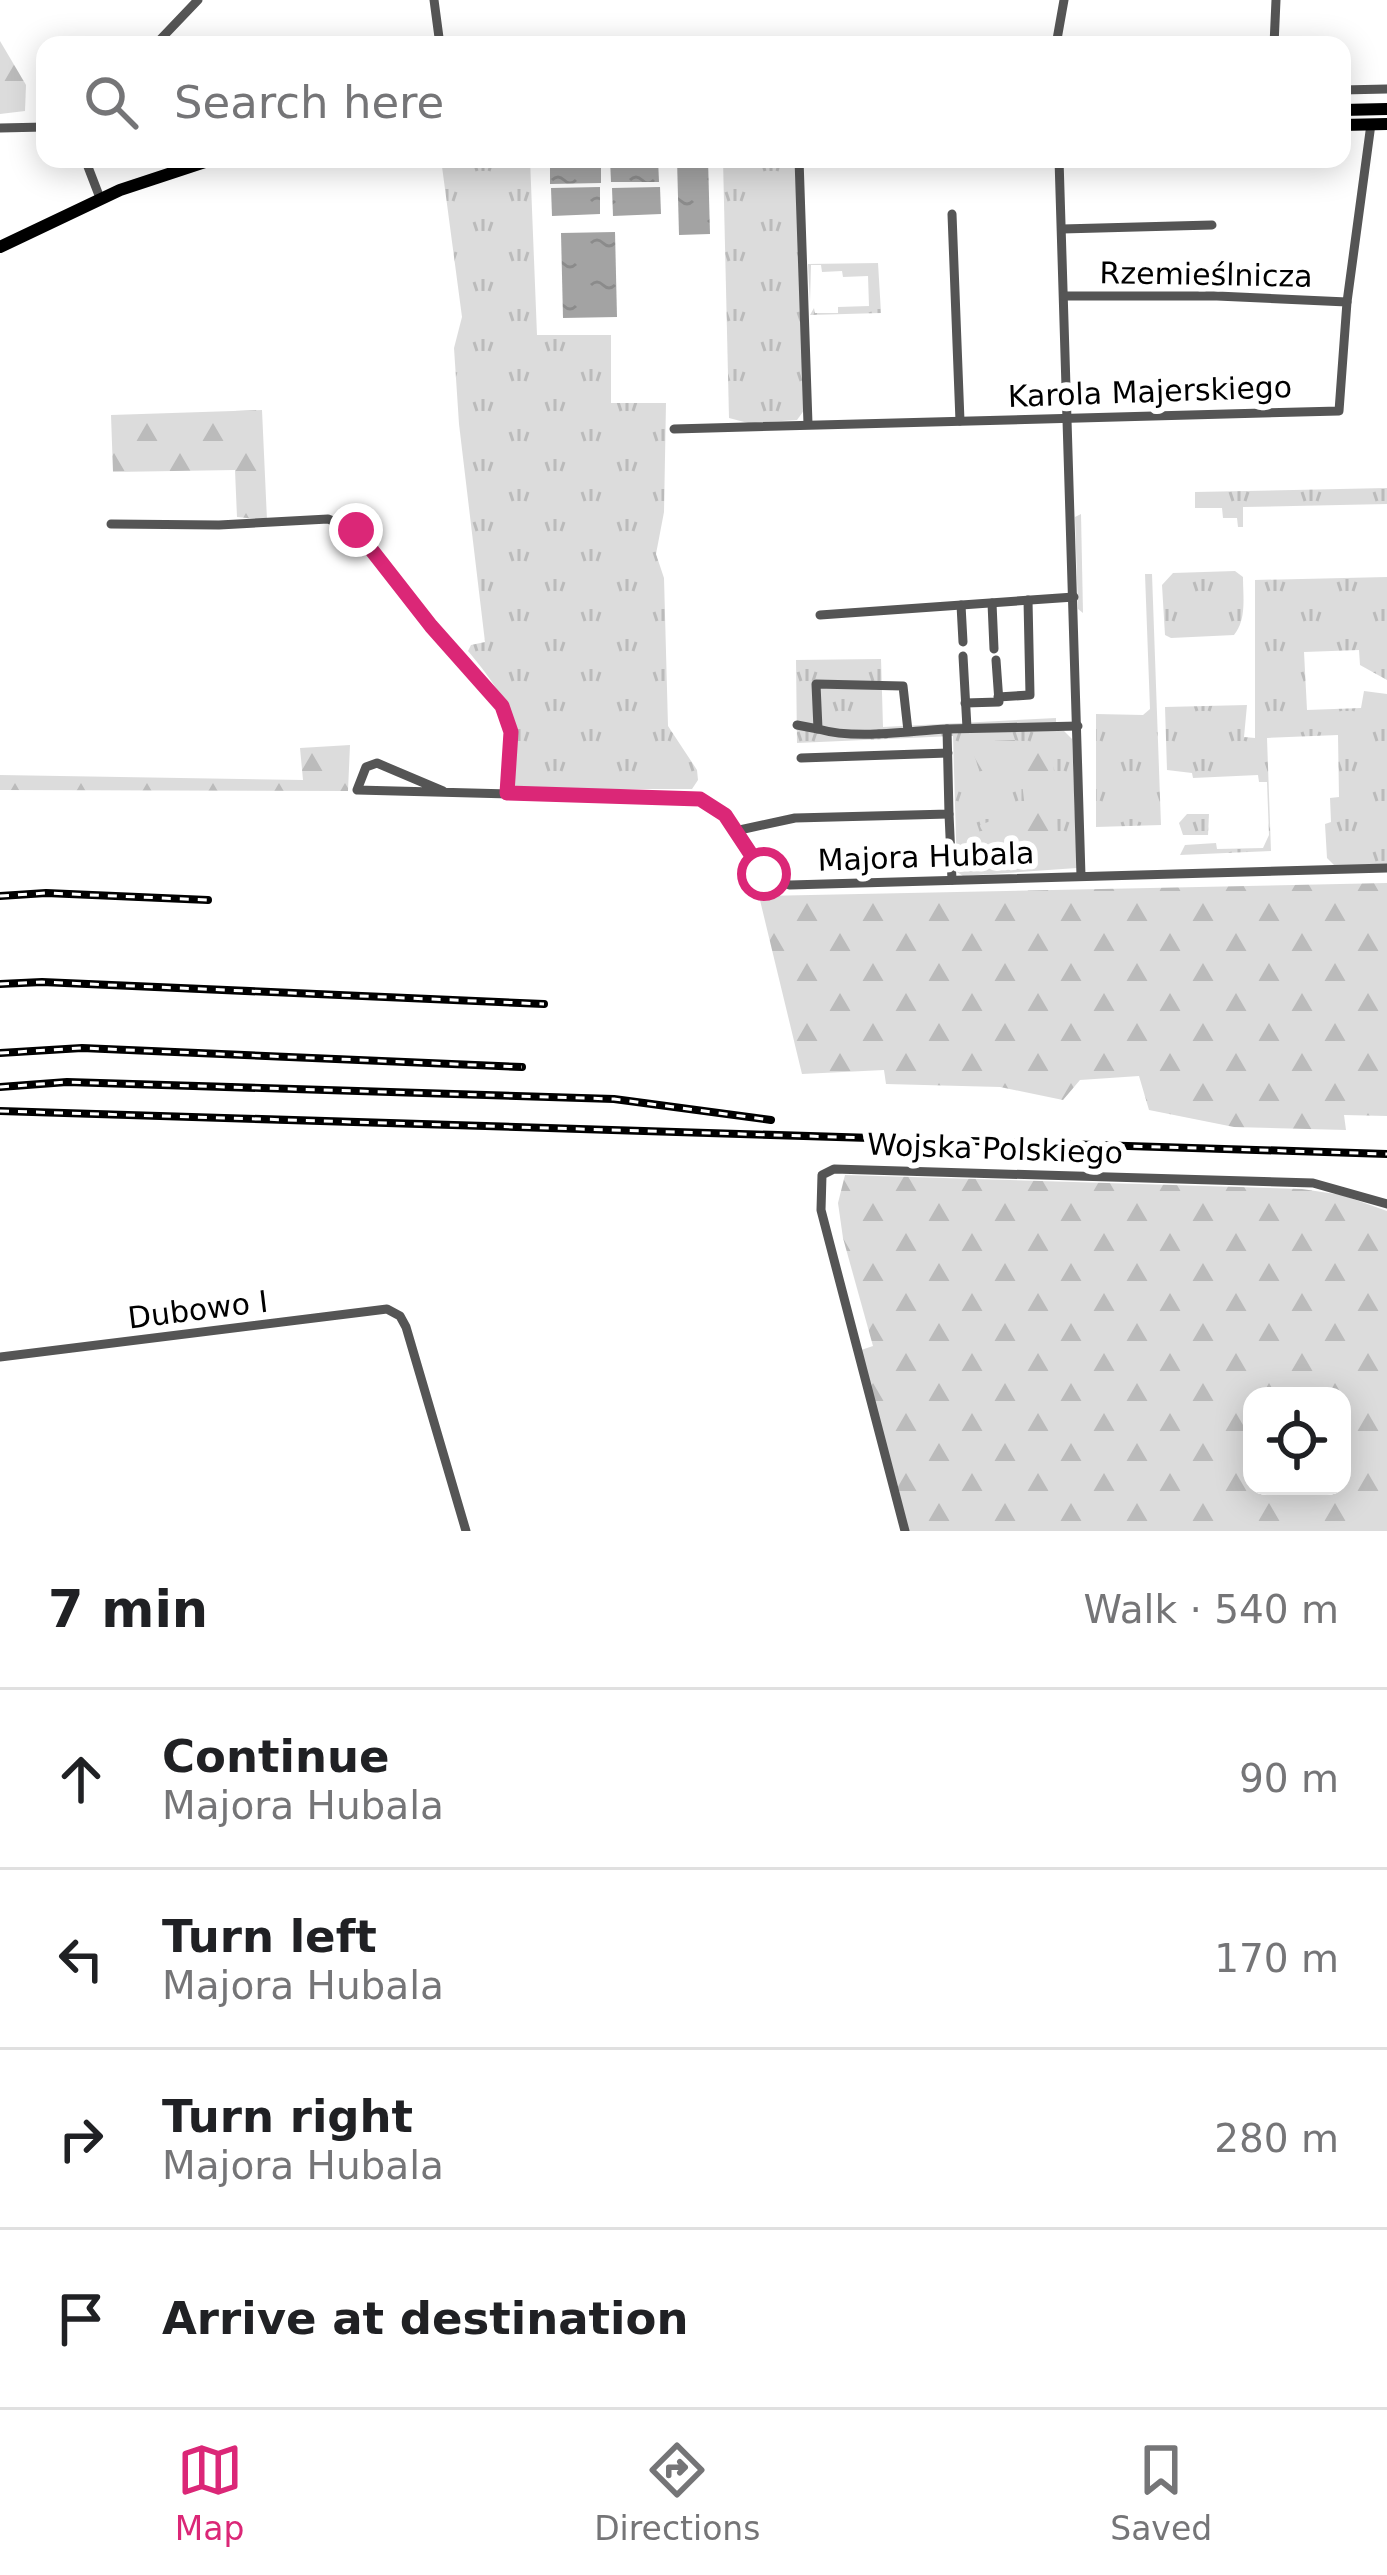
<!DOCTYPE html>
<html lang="en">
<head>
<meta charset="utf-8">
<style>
  body { margin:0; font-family:"DejaVu Sans",sans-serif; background:#f6f6f6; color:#202124 }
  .controls { position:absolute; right:36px; bottom:36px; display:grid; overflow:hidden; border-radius:24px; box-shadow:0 6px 30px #0003 }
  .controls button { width:108px; height:108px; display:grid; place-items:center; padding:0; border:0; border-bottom:3px solid #e0e0e0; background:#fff; color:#202124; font:60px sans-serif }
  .stop { position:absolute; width:36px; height:36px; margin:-27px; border:9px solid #db2777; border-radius:50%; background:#fff }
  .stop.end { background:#db2777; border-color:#fff; box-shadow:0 3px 12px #0008 }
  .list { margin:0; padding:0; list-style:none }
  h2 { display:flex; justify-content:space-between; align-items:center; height:156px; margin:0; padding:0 48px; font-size:51px }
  h2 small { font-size:39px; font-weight:400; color:#757577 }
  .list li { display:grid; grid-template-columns:78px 1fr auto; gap:36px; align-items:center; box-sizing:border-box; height:180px; padding:0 48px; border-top:3px solid #e0e0e0 }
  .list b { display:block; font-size:45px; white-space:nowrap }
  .list p { margin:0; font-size:39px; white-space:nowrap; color:#757577 }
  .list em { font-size:39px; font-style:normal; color:#757577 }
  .icon { flex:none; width:66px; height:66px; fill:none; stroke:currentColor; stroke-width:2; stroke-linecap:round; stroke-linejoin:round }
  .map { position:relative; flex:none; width:1387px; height:1531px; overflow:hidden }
  .search { position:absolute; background:#fff; box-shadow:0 6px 30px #0003; left:36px; right:36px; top:36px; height:132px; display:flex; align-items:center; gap:30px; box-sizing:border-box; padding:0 42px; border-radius:24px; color:#757577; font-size:45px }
  .sheet { height:876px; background:#fff }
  nav { display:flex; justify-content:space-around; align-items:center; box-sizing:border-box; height:168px; border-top:3px solid #e0e0e0; background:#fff; font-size:33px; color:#757577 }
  nav a { display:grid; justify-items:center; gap:6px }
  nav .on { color:#db2777 }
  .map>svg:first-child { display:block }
  .grass { fill:url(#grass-tufts) }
  .forest { fill:url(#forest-firs); fill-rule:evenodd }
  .water { fill:url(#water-ripples) }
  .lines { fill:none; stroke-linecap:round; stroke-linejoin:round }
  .minor { stroke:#555; stroke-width:9 }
  .major { stroke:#000; stroke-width:12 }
  .rail-casing { stroke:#000; stroke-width:8 }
  .rail { stroke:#fff; stroke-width:3; stroke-dasharray:9; stroke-linecap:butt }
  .route { stroke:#db2777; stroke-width:15 }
  .labels { text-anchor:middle; stroke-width:12; stroke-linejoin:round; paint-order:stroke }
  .street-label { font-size:30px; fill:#000; stroke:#fff }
</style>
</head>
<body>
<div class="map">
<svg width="1387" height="1531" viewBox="0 0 1387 1531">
  <defs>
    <pattern id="grass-tufts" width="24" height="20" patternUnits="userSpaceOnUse" patternTransform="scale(3)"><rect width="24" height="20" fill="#dcdcdc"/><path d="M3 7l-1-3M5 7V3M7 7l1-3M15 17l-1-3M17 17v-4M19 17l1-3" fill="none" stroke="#bbb"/></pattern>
    <pattern id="forest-firs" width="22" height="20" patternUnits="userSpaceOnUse" patternTransform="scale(3)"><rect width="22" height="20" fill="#dcdcdc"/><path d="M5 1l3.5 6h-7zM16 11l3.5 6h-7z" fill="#bbb"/></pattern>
    <pattern id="water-ripples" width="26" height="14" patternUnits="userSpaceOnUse" patternTransform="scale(3)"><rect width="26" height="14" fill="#a3a3a3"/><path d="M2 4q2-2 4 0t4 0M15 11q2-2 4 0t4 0" fill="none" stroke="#8b8b8b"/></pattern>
  </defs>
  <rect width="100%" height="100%" fill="#fff"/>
  <g class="grass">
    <path d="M441,159L451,166L463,165L465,159H530L537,335H611V403H666L664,512L656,554L664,578L668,726L697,770L698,780L692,789H517L513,785C515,717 512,704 468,651L471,645L485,642L459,424L454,348L462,317Z"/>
    <path d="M723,159H795L805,409L797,420L748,423L729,418Z"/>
    <path d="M878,263L881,313L810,315L814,308L815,313H838V307L869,306L868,276L843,277L842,271L822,272L821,265H811L810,303L808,264Z"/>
    <path d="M1387,488V504L1243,507V527H1238L1237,518H1223L1222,508H1195V492Z"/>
    <path d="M1081,514L1083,613L1078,609L1075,517Z"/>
    <path d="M1235,571L1243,577C1243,597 1247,619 1234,635L1171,638L1165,635L1162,585L1173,573Z"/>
    <path d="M1145,574H1152L1161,825L1096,827V714L1143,715L1150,709Z"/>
    <path d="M1387,577V680L1360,665L1359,650L1304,652L1307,710L1361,708L1364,691L1387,694V864L1335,866L1327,858L1325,824L1331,822L1330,798L1339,797L1338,735L1267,738L1271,851L1180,855L1185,845L1216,843L1217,849L1263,848L1269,835L1267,782H1259L1258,775L1193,778L1192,773L1167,770L1165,707L1247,705L1244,737L1255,738V580Z"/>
    <path d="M881,659L883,727L1056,718V730L1064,731L1072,739L1077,868L963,876L957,872L953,736L797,743L796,660Z"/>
    <path d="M1187,814H1209L1208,835H1183L1179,823Z"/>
  </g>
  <g class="forest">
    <path d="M0,41L26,85L25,111L0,114Z"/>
    <path d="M262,410L267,520L237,517L235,470L113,472L111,415Z"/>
    <path d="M1014,740L1045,746L1053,755L1058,840L1040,845L982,846L980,825L1025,808L1022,783L1017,776L980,771L969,742Z"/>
    <path d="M350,745L348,791L0,790V775L303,780L300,748Z"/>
    <path d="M1387,883V1116L1344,1115L1346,1130L1234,1127L1149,1110L1139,1076L1080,1080L1063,1100L1000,1087L886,1084L884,1070L802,1074L759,896Z"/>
    <path d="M845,1175L1302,1189L1342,1195L1387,1211V1531H909L861,1350L873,1346L843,1238L838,1203ZM1252,1396H1342V1486H1252Z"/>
  </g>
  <g class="water">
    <path d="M550,159H601V183L550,184Z"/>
    <path d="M610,159H658L659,182H611Z"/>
    <path d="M677,159H708L710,234L679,235Z"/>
    <path d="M600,187V214L552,216L551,188Z"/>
    <path d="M660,187L661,214L613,216L612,188Z"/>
    <path d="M615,232L617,317L563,318L561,233Z"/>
  </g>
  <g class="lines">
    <g class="minor">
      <path d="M434,0L440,45"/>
      <path d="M155,45L198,0"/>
      <path d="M1056,45L1064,0"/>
      <path d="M1274,45L1276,0"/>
      <path d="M1342,90L1387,89"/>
      <path d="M0,128L45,127"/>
      <path d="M85,159L100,198"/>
      <path d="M799,159L808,424"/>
      <path d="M1059,159L1081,876"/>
      <path d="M952,214L960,421"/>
      <path d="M1062,229L1212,225"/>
      <path d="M1064,296H1217L1347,302"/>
      <path d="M674,429L1339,411L1347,302L1371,124"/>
      <path d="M111,524L219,525L328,519L356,530L431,626L502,706L511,732L507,793"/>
      <path d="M992,603L994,649"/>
      <path d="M961,605L963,642"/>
      <path d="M820,615L1074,597"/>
      <path d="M963,656L967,728"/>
      <path d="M998,697L1030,695L1028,600"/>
      <path d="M965,703L999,702L996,660"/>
      <path d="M797,725L818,729"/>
      <path d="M947,729L1078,726"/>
      <path d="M801,758L948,753"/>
      <path d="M443,791L377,763L366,767L357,790L701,799C744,814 741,875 790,885L1387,868"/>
      <path d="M949,814L952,880"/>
      <path d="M735,831L795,818L949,814L947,729C907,731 857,740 818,729L816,684L903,686L908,731"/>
      <path d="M0,1357L387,1309L400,1316L406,1327L466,1531"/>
      <path d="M905,1531L821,1210L822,1175L834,1169L1313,1183L1387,1204"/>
    </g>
    <g class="major">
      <path d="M1342,110L1387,109"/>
      <path d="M1342,125L1387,124"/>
      <path d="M0,247L120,190L214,159"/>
    </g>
    <g class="rail-casing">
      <g id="rail">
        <path d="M0,896L46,893L208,900"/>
        <path d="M0,984L42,982L544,1004"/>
        <path d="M0,1053L82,1048L522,1067"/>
        <path d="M0,1087L67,1082L614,1099L771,1120"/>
        <path d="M0,1111L1387,1154"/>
      </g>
    </g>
    <use href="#rail" class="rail"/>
  </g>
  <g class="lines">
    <path class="route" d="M356,530L431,626L502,706L511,732L507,793L700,799L725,815L764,874"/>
  </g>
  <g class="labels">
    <g class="street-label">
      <text transform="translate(1206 275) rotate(1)" y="10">Rzemieślnicza</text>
      <text transform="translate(1150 392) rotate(-2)" y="10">Karola Majerskiego</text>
      <text transform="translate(926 857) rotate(-2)" y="10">Majora Hubala</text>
      <text transform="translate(995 1149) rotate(2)" y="10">Wojska Polskiego</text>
      <text transform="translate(198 1310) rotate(-7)" y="10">Dubowo I</text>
    </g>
  </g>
</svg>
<div class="controls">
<button><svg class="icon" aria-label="locate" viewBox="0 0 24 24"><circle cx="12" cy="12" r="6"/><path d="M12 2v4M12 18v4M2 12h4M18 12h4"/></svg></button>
</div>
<div class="stop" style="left:764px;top:874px"></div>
<div class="stop end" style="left:356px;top:530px"></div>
<div class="search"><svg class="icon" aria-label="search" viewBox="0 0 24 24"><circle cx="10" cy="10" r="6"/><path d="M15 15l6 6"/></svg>Search here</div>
</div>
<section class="sheet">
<h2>7 min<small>Walk · 540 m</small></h2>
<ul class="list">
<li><svg class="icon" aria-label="ahead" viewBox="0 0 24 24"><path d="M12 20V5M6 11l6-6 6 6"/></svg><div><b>Continue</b><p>Majora Hubala</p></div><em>90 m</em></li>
<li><svg class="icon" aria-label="left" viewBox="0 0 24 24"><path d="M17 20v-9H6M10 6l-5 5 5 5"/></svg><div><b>Turn left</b><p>Majora Hubala</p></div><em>170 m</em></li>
<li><svg class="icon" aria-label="right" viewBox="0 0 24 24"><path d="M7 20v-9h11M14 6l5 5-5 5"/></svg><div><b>Turn right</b><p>Majora Hubala</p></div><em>280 m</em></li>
<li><svg class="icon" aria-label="arrive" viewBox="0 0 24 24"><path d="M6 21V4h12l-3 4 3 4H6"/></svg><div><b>Arrive at destination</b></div></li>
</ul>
</section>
<nav>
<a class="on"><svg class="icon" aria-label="map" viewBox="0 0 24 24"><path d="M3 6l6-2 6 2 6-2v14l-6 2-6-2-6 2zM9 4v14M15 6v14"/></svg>Map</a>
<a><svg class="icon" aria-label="directions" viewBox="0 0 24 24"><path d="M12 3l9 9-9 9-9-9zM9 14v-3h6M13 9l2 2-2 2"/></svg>Directions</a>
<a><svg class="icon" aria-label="saved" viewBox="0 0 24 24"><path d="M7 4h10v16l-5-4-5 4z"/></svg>Saved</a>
</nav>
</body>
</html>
